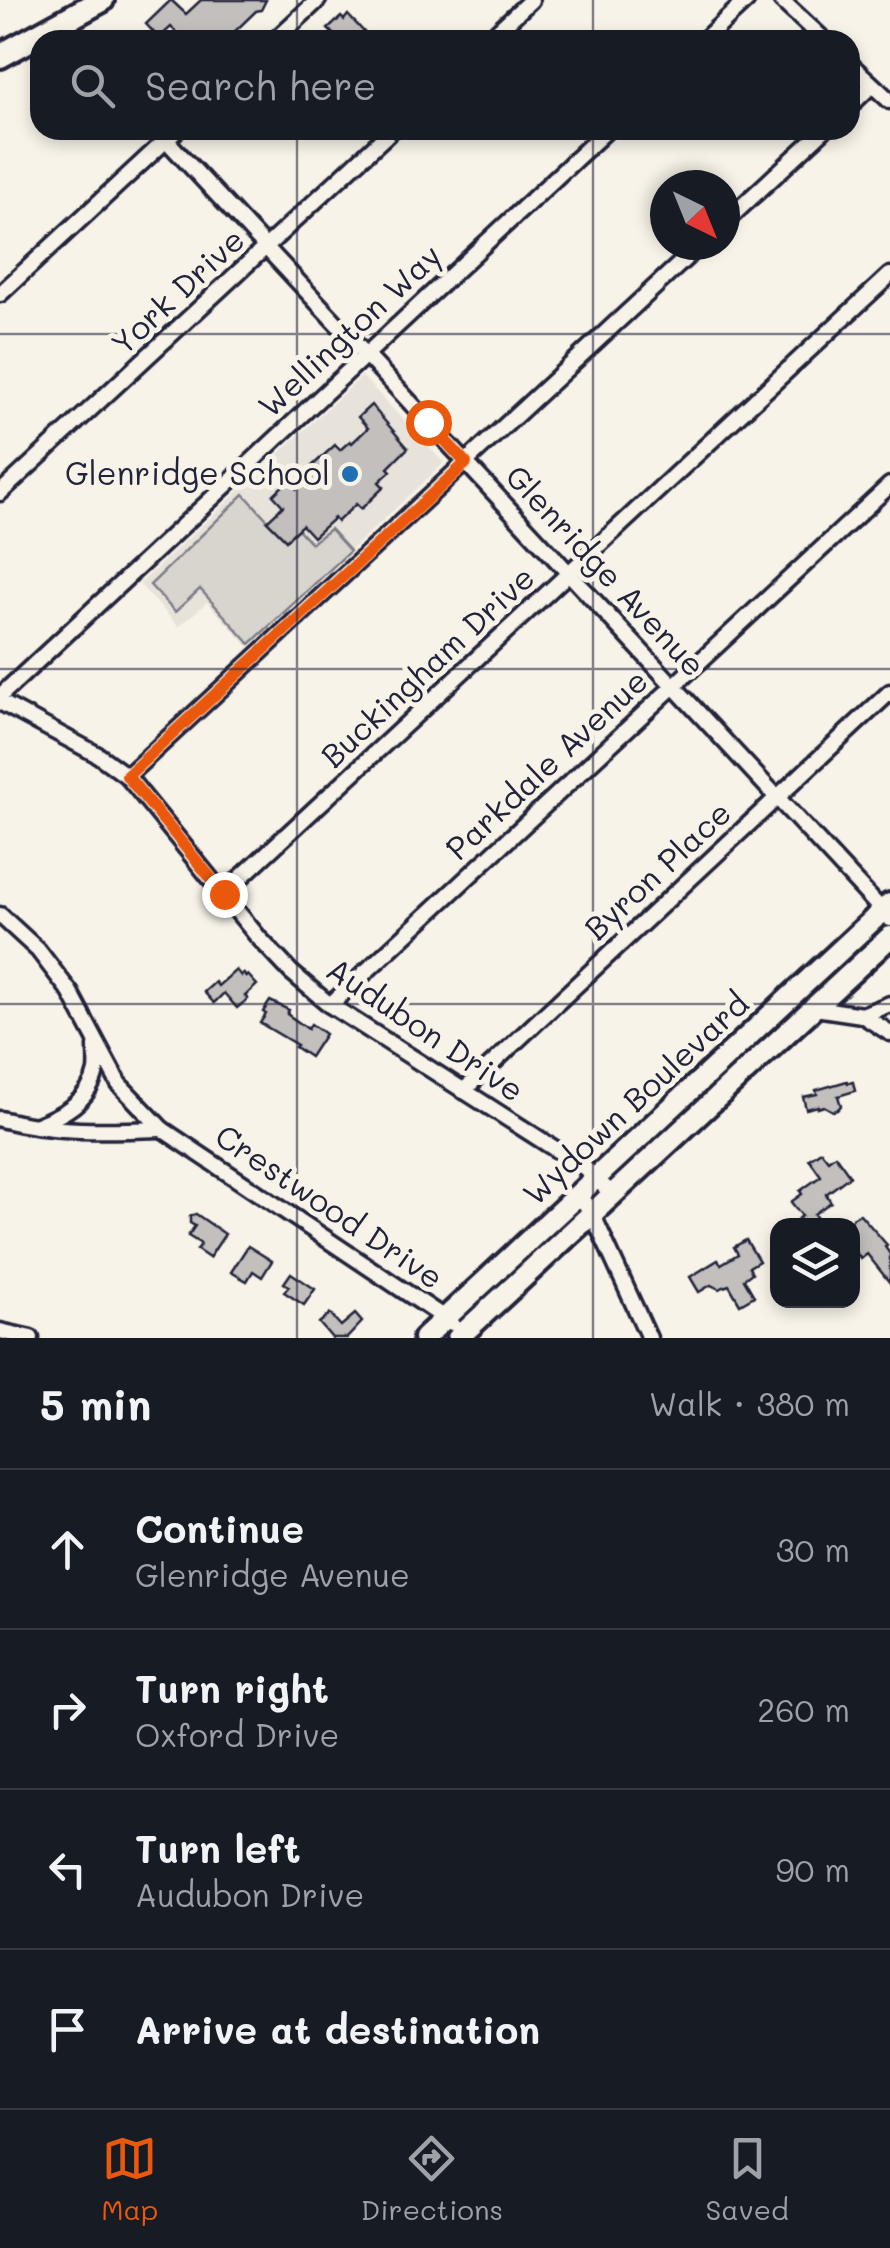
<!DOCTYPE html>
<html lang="en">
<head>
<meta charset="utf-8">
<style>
  body { margin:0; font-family:Mali,sans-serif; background:#242831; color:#f1f3f6 }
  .controls { position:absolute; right:30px; bottom:30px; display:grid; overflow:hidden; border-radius:20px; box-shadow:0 5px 15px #0003 }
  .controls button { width:90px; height:90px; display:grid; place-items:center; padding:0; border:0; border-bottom:2px solid #363941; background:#171b24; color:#f1f3f6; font:50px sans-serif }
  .compass { position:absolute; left:650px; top:170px; width:90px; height:90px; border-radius:50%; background:#171b24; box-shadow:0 5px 15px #0003; rotate:137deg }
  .stop { position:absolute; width:30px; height:30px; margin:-22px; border:8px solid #ea580c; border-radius:50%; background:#fff }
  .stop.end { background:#ea580c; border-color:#fff; box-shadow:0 2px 10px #0008 }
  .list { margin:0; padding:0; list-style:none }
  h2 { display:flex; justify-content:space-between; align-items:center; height:130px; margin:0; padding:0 40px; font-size:42px }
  h2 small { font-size:32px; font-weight:400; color:#9ea1a6 }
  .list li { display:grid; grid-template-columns:65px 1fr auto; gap:30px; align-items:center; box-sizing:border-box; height:160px; padding:0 40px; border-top:2px solid #363941 }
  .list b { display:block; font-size:38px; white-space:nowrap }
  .list p { margin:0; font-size:32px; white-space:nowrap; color:#9ea1a6 }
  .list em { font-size:32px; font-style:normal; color:#9ea1a6 }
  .icon { flex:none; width:55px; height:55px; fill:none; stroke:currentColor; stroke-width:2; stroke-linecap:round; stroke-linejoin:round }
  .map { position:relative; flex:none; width:890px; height:1338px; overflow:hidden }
  .search { position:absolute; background:#171b24; box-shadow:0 5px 15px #0003; left:30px; right:30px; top:30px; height:110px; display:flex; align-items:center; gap:25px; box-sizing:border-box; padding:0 35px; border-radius:30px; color:#9ea1a6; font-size:38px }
  .sheet { height:770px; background:#171b24 }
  nav { display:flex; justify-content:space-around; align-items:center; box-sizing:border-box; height:140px; border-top:2px solid #363941; background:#171b24; font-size:28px; color:#9ea1a6 }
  nav a { display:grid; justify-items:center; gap:5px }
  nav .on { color:#ea580c }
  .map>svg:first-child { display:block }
  .built { fill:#e7e3db }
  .green { fill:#d8d5cf; stroke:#7d7c85; stroke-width:2.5 }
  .building { fill:#c2bfbd; stroke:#22223b; stroke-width:2.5 }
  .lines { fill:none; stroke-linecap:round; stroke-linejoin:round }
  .street-casing { stroke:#22223b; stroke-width:21 }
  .secondary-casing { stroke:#22223b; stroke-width:28 }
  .primary-casing { stroke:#22223b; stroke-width:30 }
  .street { stroke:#f7f3e8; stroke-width:14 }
  .secondary { stroke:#f7f3e8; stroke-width:20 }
  .primary { stroke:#f7f3e8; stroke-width:22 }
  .route { stroke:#ea580c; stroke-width:12 }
  .grid { fill:none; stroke:#22223b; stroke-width:2.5; stroke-opacity:0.55 }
  .poi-dot { fill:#1f6fb2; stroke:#f7f3e8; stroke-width:4 }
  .labels { text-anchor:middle; stroke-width:10; stroke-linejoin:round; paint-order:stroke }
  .street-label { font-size:32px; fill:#22223b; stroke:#f7f3e8 }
  .poi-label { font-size:32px; fill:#22223b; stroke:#f7f3e8; text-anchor:end }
</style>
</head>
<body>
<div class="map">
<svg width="890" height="1338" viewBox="0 0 890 1338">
  <rect width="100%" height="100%" fill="#f7f3e8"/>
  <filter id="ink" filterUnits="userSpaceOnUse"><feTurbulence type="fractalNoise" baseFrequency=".01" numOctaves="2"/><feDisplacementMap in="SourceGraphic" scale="20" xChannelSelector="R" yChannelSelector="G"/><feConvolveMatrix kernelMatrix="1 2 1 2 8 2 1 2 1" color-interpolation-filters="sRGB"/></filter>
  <g filter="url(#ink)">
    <path class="built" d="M362,376L444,463L248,646L207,602L179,627L139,584Z"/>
    <path class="green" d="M244,494L286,540L298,529L311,543L330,529L350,551L250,644L200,589L175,612L150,585Z"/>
    <g class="building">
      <path d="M171,0L186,14L201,0H266L261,10L256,11L226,40H183L171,27L159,38L146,24Z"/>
      <path d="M348,15L364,32L356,40H339L328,29L341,17L344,20Z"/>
      <path d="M371,405L408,448L388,468L391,471L379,482L384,487L361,509L356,504L337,522L334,518L313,537L302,525L286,540L267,521L283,506L273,495L289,480L297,489L317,471L312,466L335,445L340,450L350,441L352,443L368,428L358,417Z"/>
      <path d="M236,970L241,976L243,973L246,977L248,975L257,985L245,996L248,999L237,1008L224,993L214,1003L204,992L215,982L218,986Z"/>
      <path d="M270,1001L289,1010L287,1014L308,1029L311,1024L325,1034L310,1057L295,1047L297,1045L260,1023L266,1014L263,1012Z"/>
      <path d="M847,1081L848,1083L853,1082L855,1091L838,1096L841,1106L837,1110L833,1111L824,1106L818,1108V1106L806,1109L803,1097L817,1094L816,1090Z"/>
      <path d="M821,1151L828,1160L835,1155L850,1176L826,1194L831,1202L814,1214L822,1226H789L802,1216L791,1202L802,1194L800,1191L821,1176L809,1159Z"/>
      <path d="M196,1214L225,1234L209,1258L197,1250L201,1244L188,1236L195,1226L190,1223V1216Z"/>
      <path d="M860,1214L887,1245L885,1247L890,1254V1283L867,1254L861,1259L852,1247L855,1244L852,1240V1226H850L852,1218Z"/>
      <path d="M746,1240L759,1261L749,1267L752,1273L744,1279L754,1296L740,1304L729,1285L719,1289L711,1285L699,1292L690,1277L718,1260L721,1264L738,1254L734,1247Z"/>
      <path d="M248,1246L272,1261L262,1277L253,1271L247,1281L231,1272Z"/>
      <path d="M291,1273L315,1289L304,1305L284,1292L289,1286L284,1283Z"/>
      <path d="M330,1314L341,1326L355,1314L362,1322L347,1338H332L319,1323Z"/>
    </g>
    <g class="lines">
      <g class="street-casing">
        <g id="street">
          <path d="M781,0L824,40"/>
          <path d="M275,40L318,0"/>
          <path d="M488,40L531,0"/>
          <path d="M704,40L747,0"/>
          <path d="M850,64L890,101"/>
          <path d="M850,106L872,85"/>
          <path d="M157,130L890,919"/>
          <path d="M725,222L824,130"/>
          <path d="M0,294L177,130"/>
          <path d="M0,493L392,130"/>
          <path d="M0,696L607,130"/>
          <path d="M0,702L98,755L127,776L258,937L291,972L330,1005L585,1168L612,1194"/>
          <path d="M127,776L700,245"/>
          <path d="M223,894L890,275"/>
          <path d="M0,915L38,950L70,992L119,1084L162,1129L452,1323"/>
          <path d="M890,1004L862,1015L890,1033"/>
          <path d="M330,1005L890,485"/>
          <path d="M812,1005L822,1009L862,1015"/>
          <path d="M463,1091L890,692"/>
          <path d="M0,1119C54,1133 107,1131 162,1129"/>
          <path d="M37,1125C62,1115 90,1101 96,1071C97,1064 96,1054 96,1046"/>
          <path d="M578,1194L592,1213L649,1338"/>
          <path d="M0,1331L31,1338"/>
        </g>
      </g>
      <g class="secondary-casing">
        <g id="secondary">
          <path d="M424,1338L890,904"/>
          <path d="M458,1338L890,937"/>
        </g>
      </g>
      <g class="primary-casing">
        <path id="primary" d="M0,56L102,0"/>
      </g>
      <use href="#street" class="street"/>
      <use href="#secondary" class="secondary"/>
      <use href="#primary" class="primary"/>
    </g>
  </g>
  <g class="lines" filter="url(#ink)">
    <path class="route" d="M224,894L127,776L466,463L428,422"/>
  </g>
  <path class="grid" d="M297,0V40M593,0V40M297,130V1338M593,130V1338M0,334H890M0,669H890M0,1004H890"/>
  <circle class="poi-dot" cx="350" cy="474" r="10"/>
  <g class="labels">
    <g class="street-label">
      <text transform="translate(178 292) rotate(-43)" y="11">York Drive</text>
      <text transform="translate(350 331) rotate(-43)" y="11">Wellington Way</text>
      <text transform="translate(605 571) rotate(47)" y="11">Glenridge Avenue</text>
      <text transform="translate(428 667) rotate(-43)" y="11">Buckingham Drive</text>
      <text transform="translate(547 765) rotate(-43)" y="11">Parkdale Avenue</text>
      <text transform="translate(658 871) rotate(-43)" y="11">Byron Place</text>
      <text transform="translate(425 1030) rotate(34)" y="11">Audubon Drive</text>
      <text transform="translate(636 1099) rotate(-43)" y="11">Wydown Boulevard</text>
      <text transform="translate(329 1207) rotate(34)" y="11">Crestwood Drive</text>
    </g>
    <g class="poi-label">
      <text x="330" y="485">Glenridge School</text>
    </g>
  </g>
</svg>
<div class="controls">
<button><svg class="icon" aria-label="layers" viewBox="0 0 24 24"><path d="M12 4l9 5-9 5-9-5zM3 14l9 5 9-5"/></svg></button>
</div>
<svg class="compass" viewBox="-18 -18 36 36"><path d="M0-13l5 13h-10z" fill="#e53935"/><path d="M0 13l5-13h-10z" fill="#9ea1a6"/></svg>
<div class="stop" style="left:428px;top:422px"></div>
<div class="stop end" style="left:224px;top:894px"></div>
<div class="search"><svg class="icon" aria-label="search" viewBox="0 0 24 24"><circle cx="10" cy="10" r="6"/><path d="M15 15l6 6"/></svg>Search here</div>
</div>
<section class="sheet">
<h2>5 min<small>Walk · 380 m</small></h2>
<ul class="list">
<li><svg class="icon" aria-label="ahead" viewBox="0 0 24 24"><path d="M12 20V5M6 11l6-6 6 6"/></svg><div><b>Continue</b><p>Glenridge Avenue</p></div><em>30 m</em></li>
<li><svg class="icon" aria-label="right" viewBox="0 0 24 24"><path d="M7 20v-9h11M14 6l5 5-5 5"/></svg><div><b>Turn right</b><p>Oxford Drive</p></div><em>260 m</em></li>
<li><svg class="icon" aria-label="left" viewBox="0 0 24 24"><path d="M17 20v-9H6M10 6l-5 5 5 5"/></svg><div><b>Turn left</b><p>Audubon Drive</p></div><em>90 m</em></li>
<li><svg class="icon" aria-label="arrive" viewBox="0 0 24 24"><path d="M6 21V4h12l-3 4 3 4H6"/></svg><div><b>Arrive at destination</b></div></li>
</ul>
</section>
<nav>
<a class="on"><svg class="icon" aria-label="map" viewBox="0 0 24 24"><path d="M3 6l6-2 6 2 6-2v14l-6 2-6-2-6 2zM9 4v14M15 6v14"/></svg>Map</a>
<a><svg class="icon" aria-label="directions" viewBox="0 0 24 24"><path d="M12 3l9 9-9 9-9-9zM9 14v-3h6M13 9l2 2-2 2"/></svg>Directions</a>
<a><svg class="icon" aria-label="saved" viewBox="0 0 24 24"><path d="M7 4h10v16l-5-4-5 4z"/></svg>Saved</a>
</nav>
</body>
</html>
